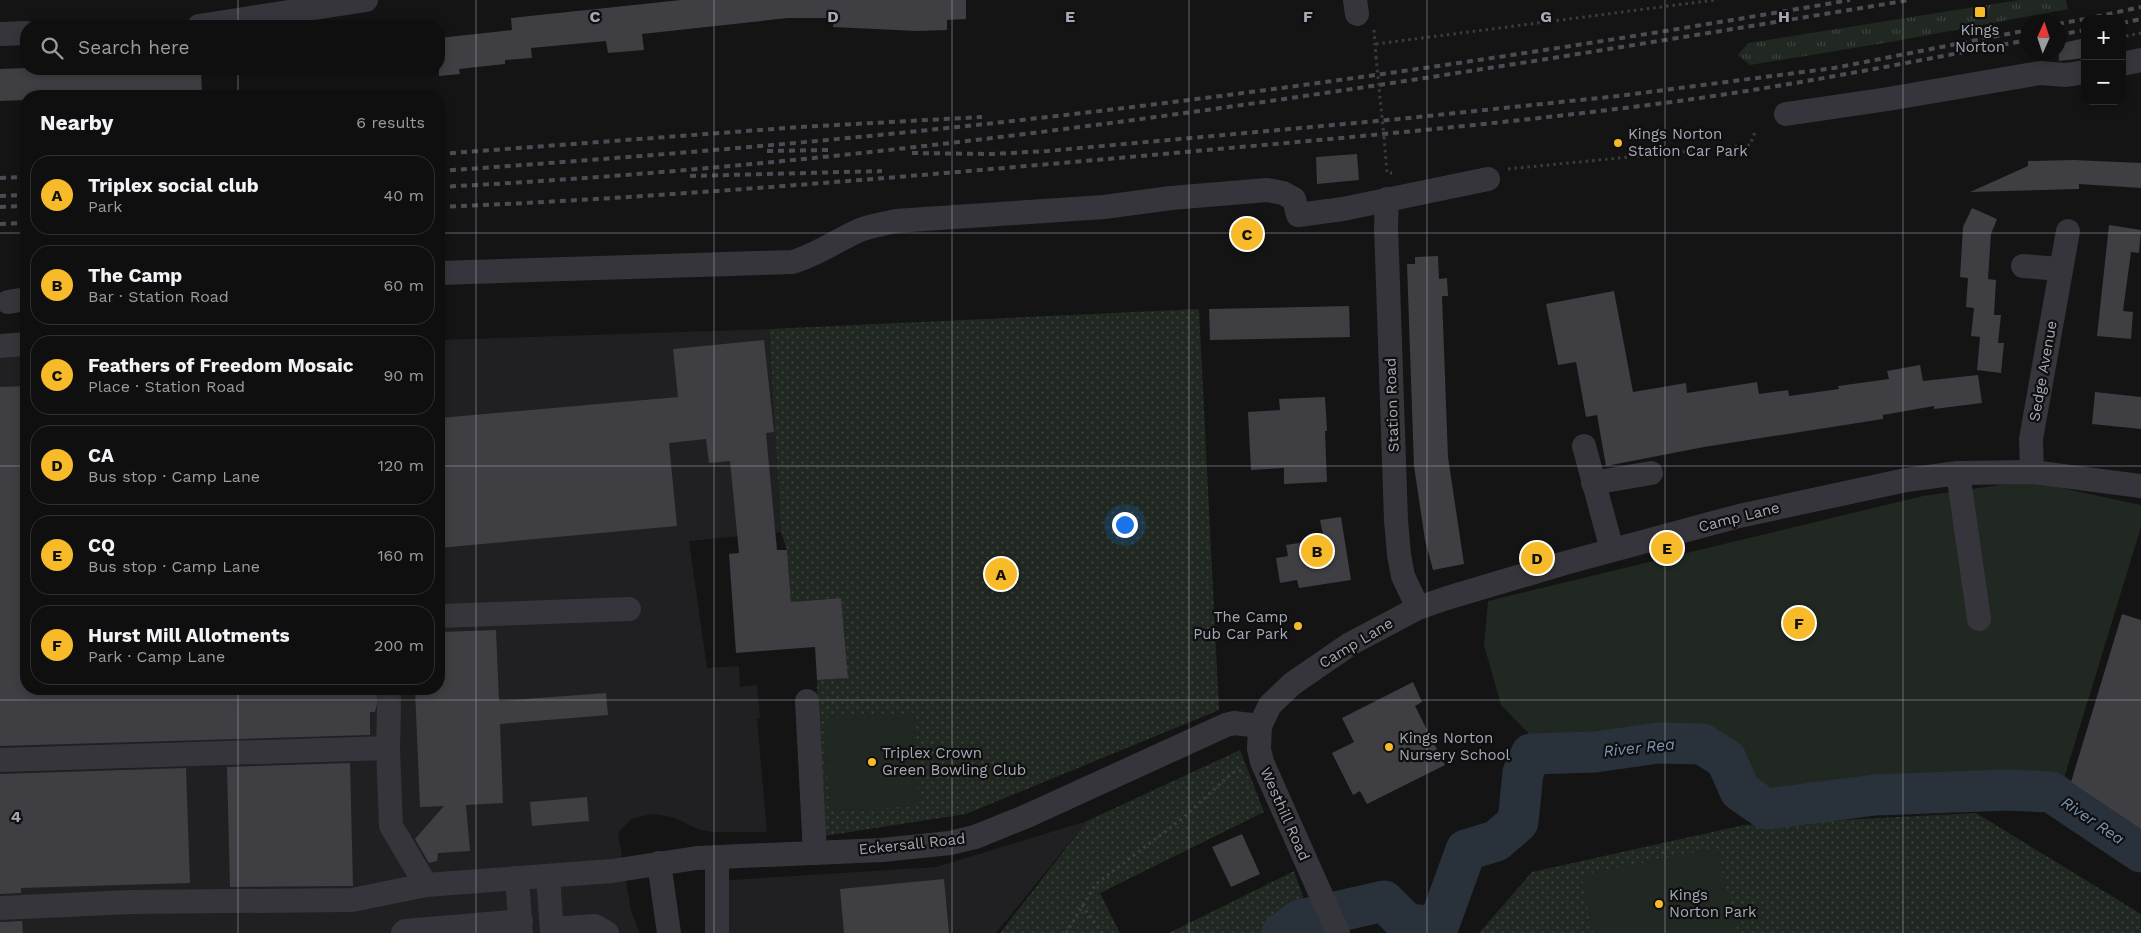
<!DOCTYPE html>
<html lang="en">
<head>
<meta charset="utf-8">
<style>
  body { margin:0; font-family:"Work Sans",sans-serif; background:#181819; color:#f1f3f6 }
  .controls { position:absolute; right:15px; top:15px; display:grid; overflow:hidden; border-radius:10px; box-shadow:0 2px 8px #0003 }
  .controls button { width:45px; height:45px; display:grid; place-items:center; padding:0; border:0; border-bottom:1px solid #2f2f30; background:#0f0f10; color:#f1f3f6; font:25px sans-serif }
  .compass { position:absolute; left:2021px; top:15px; width:45px; height:45px; border-radius:50%; background:#0f0f10; box-shadow:0 2px 8px #0003; rotate:3deg }
  .you { position:absolute; left:1124px; top:524px; width:18px; height:18px; margin:-12px; border:4px solid #fff; border-radius:50%; background:#1a73e8; box-shadow:0 0 0 8px #1a73e833 }
  .badge { display:grid; place-items:center; width:32px; height:32px; border-radius:50%; background:#f7bb2a; color:#111; font-size:16px; font-weight:700 }
  .pin { position:absolute; translate:-50% -50%; border:2px solid #fff; box-shadow:0 1px 5px #0006 }
  .list { margin:0; padding:0; list-style:none }
  h2 { display:flex; justify-content:space-between; align-items:center; height:65px; margin:0; padding:0 20px; font-size:21px }
  h2 small { font-size:16px; font-weight:400; color:#9b9c9f }
  .list li { display:grid; grid-template-columns:32px 1fr auto; gap:15px; align-items:center; box-sizing:border-box; height:80px; margin:0 10px 10px; padding:0 10px; border:1px solid #2f2f30; border-radius:20px }
  .list b { display:block; font-size:19px; white-space:nowrap }
  .list p { margin:0; font-size:16px; white-space:nowrap; color:#9b9c9f }
  .list em { font-size:16px; font-style:normal; color:#9b9c9f }
  .icon { flex:none; width:28px; height:28px; fill:none; stroke:currentColor; stroke-width:2; stroke-linecap:round; stroke-linejoin:round }
  .map { position:relative; flex:none; width:2141px; height:933px; overflow:hidden }
  .search { position:absolute; background:#0f0f10; box-shadow:0 2px 8px #0003; left:20px; top:20px; width:425px; height:55px; display:flex; align-items:center; gap:12px; box-sizing:border-box; padding:0 18px; border-radius:20px; color:#9b9c9f; font-size:19px }
  .panel { position:absolute; background:#0f0f10; box-shadow:0 2px 8px #0003; left:20px; top:90px; width:425px; height:605px; border-radius:20px }
  .map>svg:first-child { display:block }
  .built { fill:#202022 }
  .grass { fill:url(#grass-tufts) }
  .park { fill:url(#park-dots) }
  .garden { fill:#202821 }
  .lines { fill:none; stroke-linecap:round; stroke-linejoin:round }
  .river { stroke:#29323a; stroke-width:41 }
  .building { fill:#3e3e43 }
  .minor-tunnel { stroke:#313235; stroke-width:24; stroke-dasharray:24 12; stroke-linecap:butt }
  .path { stroke:#3a3c42; stroke-width:3; stroke-dasharray:2.5 4; stroke-linecap:butt }
  .minor { stroke:#35353b; stroke-width:24 }
  .rail { stroke:#4b4d54; stroke-width:4; stroke-dasharray:6 5; stroke-linecap:butt }
  .path-bridge { stroke:#3a3c42; stroke-width:3; stroke-dasharray:2.5 4; stroke-linecap:butt }
  .grid { fill:none; stroke:#a5a9b6; stroke-width:1; stroke-opacity:0.55 }
  .poi-dot { fill:#f7bb2a; stroke:#0f0f10; stroke-width:2 }
  .labels { text-anchor:middle; stroke-width:4.5; stroke-linejoin:round; paint-order:stroke }
  .poi-label { font-size:15px; fill:#a5a9b6; stroke:#0f0f10; text-anchor:start }
  .street-label { font-size:15px; fill:#a5a9b6; stroke:#0f0f10 }
  .water-label { font-size:16px; font-style:italic; fill:#7a96b3; stroke:#0f0f10 }
  .grid-label { font-size:16px; text-anchor:middle; font-weight:bold; fill:#a5a9b6; stroke:#0f0f10; stroke-width:4.5; stroke-linejoin:round; paint-order:stroke }
</style>
</head>
<body>
<div class="map">
<svg width="2141" height="933" viewBox="0 0 2141 933">
  <defs>
    <pattern id="grass-tufts" width="24" height="20" patternUnits="userSpaceOnUse" patternTransform="scale(1.25)"><rect width="24" height="20" fill="#202821"/><path d="M3 7l-1-3M5 7V3M7 7l1-3M15 17l-1-3M17 17v-4M19 17l1-3" fill="none" stroke="#3d443f"/></pattern>
    <pattern id="park-dots" width="8" height="8" patternUnits="userSpaceOnUse" patternTransform="scale(1.25)"><rect width="8" height="8" fill="#202821"/><path d="M2 2h.1M6 6h.1" fill="none" stroke="#3d443f" stroke-width="1.8" stroke-linecap="round"/></pattern>
  </defs>
  <rect width="100%" height="100%" fill="#141415"/>
  <g class="built">
    <path d="M769,329L781,532L689,541L707,668L739,666L740,687L757,685L760,718L757,719L767,832H713L700,830L675,818L661,815L651,814L631,819L618,833L631,911L640,933H0V357L26,356V689H439V340Z"/>
    <path d="M1087,821L996,933H717V881L936,867Z"/>
  </g>
  <path class="grass" d="M2019,0H2066L2068,9L1896,41L1750,65L1738,55L1748,43Z"/>
  <g class="park">
    <path d="M1199,309L1219,710L966,814L817,837V680L848,678L841,598L791,602L787,550L781,532L769,329Z"/>
    <path d="M1240,750L1264,812L1100,893L1120,933H1000L1087,821Z"/>
    <path d="M1976,813L2141,914V933H1479L1532,872L1744,825Z"/>
    <path d="M1294,871L1315,930L1310,933H1169Z"/>
  </g>
  <g class="garden">
    <path d="M2028,481L2141,505V527L2062,785L1987,779L1878,785L1785,793H1764L1752,781L1735,754L1724,745L1710,737L1684,734H1656L1592,743L1565,751L1538,743L1501,705L1484,645L1488,601L1923,496Z"/>
    <path d="M914,713L919,806L830,811L824,718Z"/>
    <path d="M1716,848L1738,933H1593L1581,875Z"/>
  </g>
  <g class="lines">
    <path class="river" d="M1282,933L1300,920L1384,901L1407,924L1438,927L1466,850L1496,841L1518,822L1523,773L1531,754L1595,752L1658,743L1702,744L1726,759L1740,791L1766,809L1875,795L2007,790L2051,792L2141,852"/>
  </g>
  <g class="building">
    <path d="M681,0H966V19L947,20V30L917,31L833,27L834,18H788L642,34L644,50L608,53L606,41L531,48L532,58L505,60V64L459,69L460,74L439,76V38L512,30L511,18Z"/>
    <path d="M2085,38V58L2059,61L2058,44Z"/>
    <path d="M26,68L64,69V72L119,69H201L202,96H184V94L26,96V100L0,101V69Z"/>
    <path d="M1357,154L1359,180L1317,184L1316,157Z"/>
    <path d="M2074,160L2141,163V188L2079,184V189L1970,192L2028,166V161Z"/>
    <path d="M1972,208L1997,219L1991,234L1988,279L1996,280L1994,315H2001L1998,343H2004L2001,373L1977,370L1980,337L1971,336L1974,308L1966,307L1968,278L1960,277L1963,227Z"/>
    <path d="M2109,225L2141,230L2139,253L2131,252L2123,311L2133,312L2131,339L2097,336Z"/>
    <path d="M1438,256L1439,279L1447,278L1448,296H1442L1448,457L1464,564L1433,570L1425,540L1414,466L1407,264H1415V257Z"/>
    <path d="M1614,291L1633,392L1686,383L1687,393L1757,382L1759,394L1788,390L1789,396L1839,389L1838,386L1889,379L1887,371L1920,365L1923,381L1978,375L1982,403L1934,409V406L1883,415V419L1704,447L1606,466L1597,415L1586,417L1576,362L1558,365L1546,304Z"/>
    <path d="M1349,306L1350,337L1210,340L1209,309Z"/>
    <path d="M764,340L774,432L766,433L777,550H787L791,602L841,598L848,678L817,680L815,647L736,653L729,554L739,553L730,461L709,463L706,439L669,443L677,526L439,548V418L678,397L673,349Z"/>
    <path d="M26,386V689H378V700L375,712H370V735L0,746V387Z"/>
    <path d="M2095,392L2141,397V429L2092,424Z"/>
    <path d="M1325,397L1327,431H1325L1327,482L1284,484V468L1251,470L1248,412L1280,410L1279,399Z"/>
    <path d="M1341,517L1351,580L1299,588L1297,580L1280,583L1276,558L1288,556L1286,545L1324,539L1320,520Z"/>
    <path d="M2122,614L2141,620V829L2071,782Z"/>
    <path d="M496,630L499,701L606,693L608,715L500,724L503,803L466,805L470,851L438,853L437,861L429,863L415,839L444,806L420,807L415,689H439V632Z"/>
    <path d="M1413,682L1422,702L1415,706L1445,765L1367,804L1360,791L1353,795L1332,753L1354,742L1342,718Z"/>
    <path d="M350,763L353,886L230,887L227,767Z"/>
    <path d="M186,768L190,883L21,888V893L0,894V774Z"/>
    <path d="M587,797L589,821L532,826L530,802Z"/>
    <path d="M1242,834L1260,874L1231,887L1212,847Z"/>
    <path d="M944,879L949,933H844L840,889Z"/>
    <path d="M22,921L23,933H0V922Z"/>
  </g>
  <g class="lines">
    <path class="minor-tunnel" d="M389,708V689"/>
    <g class="path">
      <path d="M1374,30L1376,57"/>
      <path d="M2126,36L2141,33"/>
      <path d="M1376,44L1715,0"/>
      <path d="M1384,137L1387,173H1392"/>
      <path d="M1508,169L1750,145L1755,132"/>
      <path d="M1082,905L1102,933"/>
      <path d="M1066,933L1096,884L1183,818L1232,773L1242,770"/>
    </g>
    <g class="minor">
      <path d="M1355,0L1357,14"/>
      <path d="M199,26L366,0"/>
      <path d="M0,34L26,33"/>
      <path d="M2122,64L2141,60"/>
      <path d="M1786,114L1888,99L2040,73L2066,75L2085,72"/>
      <path d="M1387,199L1386,226L1396,520L1399,555L1403,576L1418,608"/>
      <path d="M2023,266L2060,269"/>
      <path d="M439,273L792,262C817,255 837,240 860,230C871,226 884,224 895,221L1104,207L1171,198L1267,190L1283,193L1294,199L1298,215L1343,209L1488,179"/>
      <path d="M8,302L26,299"/>
      <path d="M0,346L26,344"/>
      <path d="M1584,446L1612,550"/>
      <path d="M2032,472L2031,439L2068,231"/>
      <path d="M1958,473L1979,619"/>
      <path d="M1593,483L1651,473"/>
      <path d="M439,616L629,609"/>
      <path d="M807,701L815,853"/>
      <path d="M388,748L389,708"/>
      <path d="M0,760L388,748L391,826L426,885"/>
      <path d="M659,863L669,933"/>
      <path d="M548,876L552,933"/>
      <path d="M517,878L521,933"/>
      <path d="M0,908L131,902L352,900L426,885L612,871L697,858L882,850L950,843L975,837L1027,816L1226,725L1234,723L1260,726"/>
      <path d="M552,929L595,926L607,933"/>
      <path d="M403,933L405,931L521,921"/>
      <path d="M717,933V857"/>
      <path d="M1338,933L1262,762L1259,749L1260,726L1270,705L1292,684L1350,644L1418,608L1447,598L1565,563L1739,516L1906,480L1958,473L2032,472L2141,486"/>
    </g>
    <g class="rail">
      <path d="M2085,19L2141,7"/>
      <path d="M2122,23L2141,19"/>
      <path d="M2058,24L2085,19"/>
      <path d="M2058,35L2085,30"/>
      <path d="M767,151L829,150"/>
      <path d="M912,153L991,154L1048,151L1399,119L1618,96L1834,68L2028,30"/>
      <path d="M439,154L800,127L982,117"/>
      <path d="M439,171C595,160 752,148 909,132C1224,100 1538,54 1850,0"/>
      <path d="M690,176L882,171"/>
      <path d="M0,178L26,177"/>
      <path d="M439,187C933,162 1422,80 1910,0"/>
      <path d="M0,196L26,195"/>
      <path d="M0,207L26,206"/>
      <path d="M439,207C658,198 877,179 1096,160C1283,143 1470,128 1656,104C1781,88 1905,63 2028,40"/>
      <path d="M0,224L26,223"/>
    </g>
    <path class="path-bridge" d="M1376,57L1384,137"/>
  </g>
  <path class="grid" d="M238,0V26M476,0V933M714,0V933M952,0V933M1189,0V933M1427,0V933M1665,0V933M1903,0V933M238,69V96M0,233H26M439,233H2141M0,466H26M439,466H2141M238,689V933M0,700H2141"/>
  <g class="poi-dot">
    <rect x="1974" y="6" width="12" height="12" rx="2.5"/>
    <circle cx="1618" cy="143" r="5"/>
    <circle cx="1298" cy="626" r="5"/>
    <circle cx="1389" cy="747" r="5"/>
    <circle cx="872" cy="762" r="5"/>
    <circle cx="1659" cy="904" r="5"/>
  </g>
  <g class="labels">
    <g class="poi-label">
      <text x="1980" y="35" text-anchor="middle">Kings<tspan x="1980" dy="17">Norton</tspan></text>
      <text x="1628" y="139">Kings Norton<tspan x="1628" dy="17">Station Car Park</tspan></text>
      <text x="1288" y="622" text-anchor="end">The Camp<tspan x="1288" dy="17">Pub Car Park</tspan></text>
      <text x="1399" y="743">Kings Norton<tspan x="1399" dy="17">Nursery School</tspan></text>
      <text x="882" y="758">Triplex Crown<tspan x="882" dy="17">Green Bowling Club</tspan></text>
      <text x="1669" y="900">Kings<tspan x="1669" dy="17">Norton Park</tspan></text>
    </g>
    <g class="street-label">
      <text transform="translate(2043 371) rotate(-80)" y="5">Sedge Avenue</text>
      <text transform="translate(1392 405) rotate(-92)" y="5">Station Road</text>
      <text transform="translate(1739 517) rotate(-14)" y="5">Camp Lane</text>
      <text transform="translate(1356 643) rotate(-31)" y="5">Camp Lane</text>
      <text transform="translate(1285 814) rotate(66)" y="5">Westhill Road</text>
      <text transform="translate(912 844) rotate(-6)" y="5">Eckersall Road</text>
    </g>
    <g class="water-label">
      <text transform="translate(1639 747) rotate(-6)" y="6">River Rea</text>
      <text transform="translate(2093 820) rotate(34)" y="6">River Rea</text>
    </g>
  </g>
  <g class="grid-label">
    <text x="595" y="22">C</text>
    <text x="833" y="22">D</text>
    <text x="1070" y="22">E</text>
    <text x="1308" y="22">F</text>
    <text x="1546" y="22">G</text>
    <text x="1784" y="22">H</text>
    <text x="16" y="822">4</text>
  </g>
</svg>
<div class="controls">
<button>+</button>
<button>−</button>
</div>
<svg class="compass" viewBox="-18 -18 36 36"><path d="M0-13l5 13h-10z" fill="#e53935"/><path d="M0 13l5-13h-10z" fill="#9b9c9f"/></svg>
<div class="you"></div>
<div class="pin badge" style="left:1001px;top:574px">A</div>
<div class="pin badge" style="left:1317px;top:551px">B</div>
<div class="pin badge" style="left:1247px;top:234px">C</div>
<div class="pin badge" style="left:1537px;top:558px">D</div>
<div class="pin badge" style="left:1667px;top:548px">E</div>
<div class="pin badge" style="left:1799px;top:623px">F</div>
<div class="search"><svg class="icon" aria-label="search" viewBox="0 0 24 24"><circle cx="10" cy="10" r="6"/><path d="M15 15l6 6"/></svg>Search here</div>
<section class="panel">
<h2>Nearby<small>6 results</small></h2>
<ul class="list">
<li><span class="badge">A</span><div><b>Triplex social club</b><p>Park</p></div><em>40 m</em></li>
<li><span class="badge">B</span><div><b>The Camp</b><p>Bar · Station Road</p></div><em>60 m</em></li>
<li><span class="badge">C</span><div><b>Feathers of Freedom Mosaic</b><p>Place · Station Road</p></div><em>90 m</em></li>
<li><span class="badge">D</span><div><b>CA</b><p>Bus stop · Camp Lane</p></div><em>120 m</em></li>
<li><span class="badge">E</span><div><b>CQ</b><p>Bus stop · Camp Lane</p></div><em>160 m</em></li>
<li><span class="badge">F</span><div><b>Hurst Mill Allotments</b><p>Park · Camp Lane</p></div><em>200 m</em></li>
</ul>
</section>
</div>
</body>
</html>
